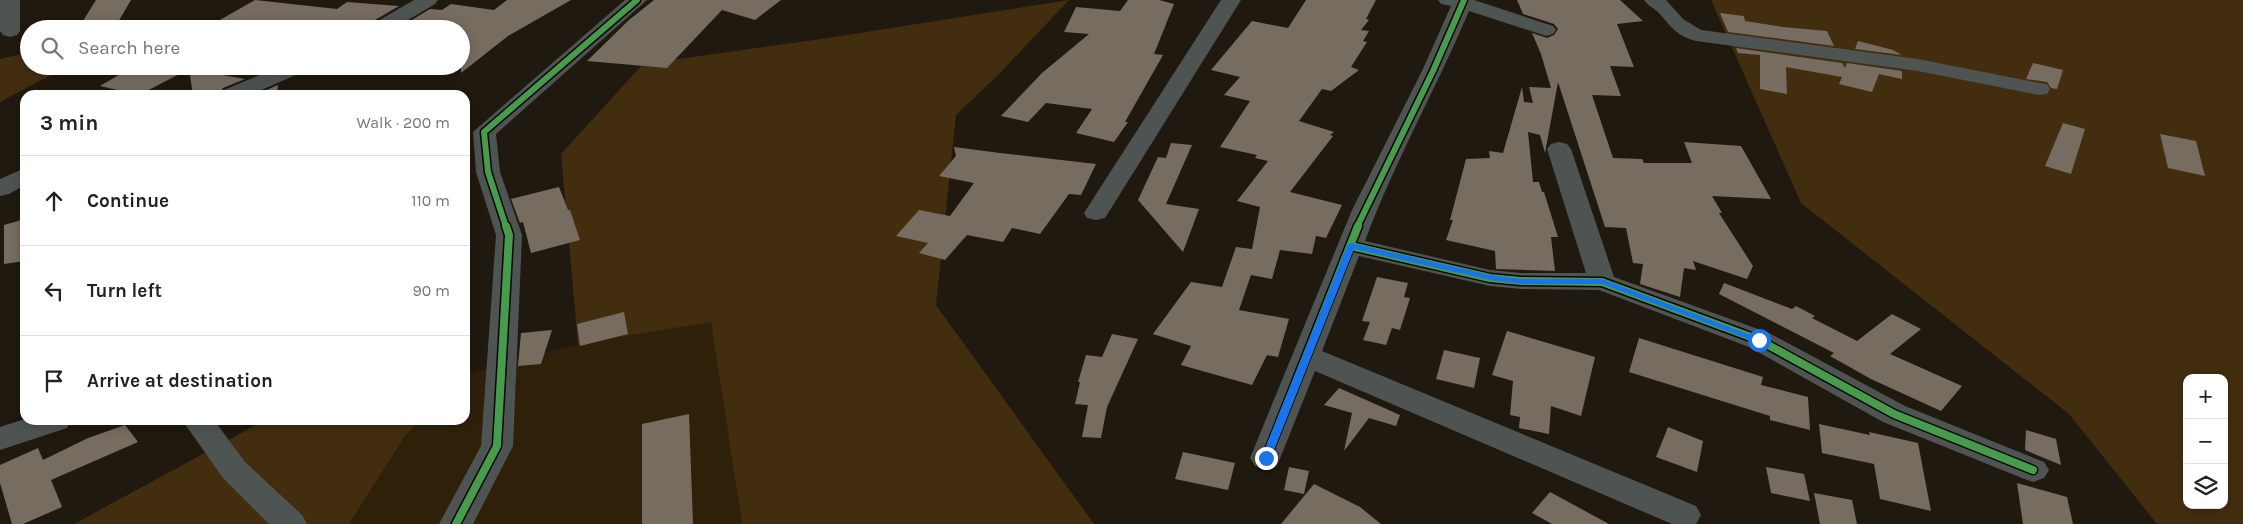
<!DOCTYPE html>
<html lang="en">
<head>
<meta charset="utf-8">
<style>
  body { margin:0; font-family:Karla,sans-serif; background:#f2f2f2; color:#222 }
  .controls { position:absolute; right:15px; bottom:15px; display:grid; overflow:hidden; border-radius:10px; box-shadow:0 2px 12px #0003 }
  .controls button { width:45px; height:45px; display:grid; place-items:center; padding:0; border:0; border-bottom:1px solid #e0e0e0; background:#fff; color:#222; font:25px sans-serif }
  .stop { position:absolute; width:15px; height:15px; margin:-11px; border:4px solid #1a73e8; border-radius:50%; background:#fff }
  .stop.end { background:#1a73e8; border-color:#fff; box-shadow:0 1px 5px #0008 }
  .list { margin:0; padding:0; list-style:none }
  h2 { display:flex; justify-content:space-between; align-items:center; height:65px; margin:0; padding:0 20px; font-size:21px }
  h2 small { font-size:16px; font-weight:400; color:#767676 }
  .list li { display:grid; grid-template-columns:32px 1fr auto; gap:15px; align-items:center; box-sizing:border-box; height:90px; padding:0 20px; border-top:1px solid #e0e0e0 }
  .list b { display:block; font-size:19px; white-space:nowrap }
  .list em { font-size:16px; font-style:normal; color:#767676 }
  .icon { flex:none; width:28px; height:28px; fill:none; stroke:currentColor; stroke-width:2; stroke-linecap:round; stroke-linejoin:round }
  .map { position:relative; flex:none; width:2243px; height:524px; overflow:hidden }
  .search { position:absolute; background:#fff; box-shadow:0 2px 12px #0003; left:20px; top:20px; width:450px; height:55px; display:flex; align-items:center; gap:12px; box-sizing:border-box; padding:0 18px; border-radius:28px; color:#767676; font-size:19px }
  .panel { position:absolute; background:#fff; box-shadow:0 2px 12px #0003; left:20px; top:90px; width:450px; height:335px; border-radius:15px }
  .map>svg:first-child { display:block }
  .built { fill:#2f2009 }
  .green { fill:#422d0f; fill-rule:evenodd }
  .building { fill:#766d60 }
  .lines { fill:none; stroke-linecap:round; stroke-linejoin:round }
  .street { fill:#4e5452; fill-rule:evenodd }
  .cycleway-far1-casing { stroke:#0b0602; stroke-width:9 }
  .cycleway-casing { stroke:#0b0602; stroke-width:11 }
  .cycleway-far1 { stroke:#469c4c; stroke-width:6 }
  .cycleway { stroke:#469c4c; stroke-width:8 }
  .route { fill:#1a73e8 }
</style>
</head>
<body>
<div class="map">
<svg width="2243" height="524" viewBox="0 0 2243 524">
  <rect width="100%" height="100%" fill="#20190f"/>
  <path class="built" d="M711,322L742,524H349L405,436L421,420H465V374L578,344Z"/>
  <g class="green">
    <path d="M1069,0L999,74L956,115L936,305L1094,524H742L711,322L578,344L561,154L643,64L828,38Z"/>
    <path d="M1711,0H2243V524H2157L2069,414L1801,203ZM2187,378H2224V505H2187Z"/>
    <path d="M29,52V66H68L0,102V59Z"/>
    <path d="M265,420H421L405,436L349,524H74Z"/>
  </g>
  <g class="building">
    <path d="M96,0H131L114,29H78Z"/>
    <path d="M255,0L337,9L347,2L399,6L370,23L366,29H282L283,25L275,29H204Z"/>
    <path d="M507,0H571L508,36L461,73V29H397L430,9L442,10L451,4L494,10Z"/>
    <path d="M654,0H781L755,20L722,10L667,68L587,61L629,20Z"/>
    <path d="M1128,0H1159L1174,4L1154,54L1163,55L1125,122H1128L1114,142L1076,133L1092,109L1046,103L1028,122L1001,116L1042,73L1089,34L1064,32L1076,7L1120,11Z"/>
    <path d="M1306,0H1376L1366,19L1369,20L1361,30L1369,31L1363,41L1367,42L1351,67L1359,70L1331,91L1322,89L1299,121L1334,132L1330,135L1333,136L1290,192L1342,205L1326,238L1316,236L1312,254L1280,250L1272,279L1251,275L1239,310L1289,319L1278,357L1267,355L1252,385L1181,365L1191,346L1153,334L1191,282L1222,287L1236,247L1252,249L1260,207L1237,201L1268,161L1255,158L1257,155L1220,147L1250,101L1224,95L1240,77L1211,70L1252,21L1288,28Z"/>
    <path d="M1517,0H1620L1643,21L1617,24L1634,67L1610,66L1621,96L1592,95L1613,158L1642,159L1644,163H1692L1684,142L1741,146L1771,199L1712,196L1722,213H1719L1753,266L1747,279L1693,261L1696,270L1684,268L1680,297L1640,284L1643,264L1633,263L1626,228L1605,227L1558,82L1545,153L1540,135L1528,132L1533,182H1539L1542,192H1544L1558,237H1551L1555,271L1496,269L1495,251L1446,240L1453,220H1450L1466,159L1490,158L1489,151L1503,153L1522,87L1524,102L1533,103L1529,87L1551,88L1541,54L1532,33L1547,38L1554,35L1558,29L1554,24L1523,14Z"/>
    <path d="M1720,13L1744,16L1745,21L1783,27L1827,31L1834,46L1728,32Z"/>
    <path d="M1858,41L1893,50L1902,55L1855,49Z"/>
    <path d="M1736,48L1842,63L1845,68L1847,63L1902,71V79L1879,74L1872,92L1839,84L1842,77L1786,67L1787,94L1760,89V55L1738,53Z"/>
    <path d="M2033,63L2063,70L2057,89L2051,88L2047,82L2026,79Z"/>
    <path d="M134,66H196L190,69L245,79L223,88L219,95H193L189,69L139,95L100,86Z"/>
    <path d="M278,85L277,95H255Z"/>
    <path d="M2063,123L2085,129L2071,174L2045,166Z"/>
    <path d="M2160,134L2196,141L2205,176L2168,168Z"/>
    <path d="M1171,143L1192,145L1166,204L1199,209L1183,252L1138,200L1158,157L1166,158Z"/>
    <path d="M954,147L1000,153L1096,164L1081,195L1069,194L1040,234L1012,228L1003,242L967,235L945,260L919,253L928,243L896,236L919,210L950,216L974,183L939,176L956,156Z"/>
    <path d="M559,187L568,210H570L580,240L531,253L523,222L520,223L511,199Z"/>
    <path d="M25,219V261L4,264V225Z"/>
    <path d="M1377,277L1408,283L1404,297L1410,298L1400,330L1392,328L1386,345L1363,340L1370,322L1362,321Z"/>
    <path d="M1724,283L1792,309L1796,306L1815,316L1812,318L1857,341L1892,314L1921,329L1890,354L1962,386L1941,411L1871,379L1830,356L1834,353L1719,294Z"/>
    <path d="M624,312L628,334L580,346L577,324Z"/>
    <path d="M552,330L541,364L518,366L521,333Z"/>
    <path d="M1507,331L1595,357L1581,416L1551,406L1549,434L1519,428L1520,417L1510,415L1513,381L1492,375Z"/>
    <path d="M1112,334L1138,339L1107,407L1101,438L1082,437L1088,405L1075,404L1080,382H1078L1086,355L1102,357Z"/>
    <path d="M1639,338L1763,377L1761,385L1808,397L1810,430L1770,420V416L1629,372Z"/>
    <path d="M1444,350L1480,358L1474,388L1436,379Z"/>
    <path d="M1339,388L1400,415L1396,426L1369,418L1344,451L1352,413L1324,405Z"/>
    <path d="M689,414L693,524H642V424Z"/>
    <path d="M1819,424L1870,435L1869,432L1918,443L1931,511L1880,499L1874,464L1822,453Z"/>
    <path d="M125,425L138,442L51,480L62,507L23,524H12L0,483V465L38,448L43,460L88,438Z"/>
    <path d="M1668,427L1703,441L1697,472L1656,457Z"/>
    <path d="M2026,430L2056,439L2061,465L2025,450Z"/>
    <path d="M1183,452L1235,463L1228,490L1175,479Z"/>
    <path d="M1289,467L1309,471L1304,494L1284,490Z"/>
    <path d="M1766,467L1804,474L1810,501L1771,493Z"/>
    <path d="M2017,483L2067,497L2073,524H2023Z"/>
    <path d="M1314,484L1360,507L1381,524H1281Z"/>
    <path d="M1550,492L1609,524H1552L1532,513Z"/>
    <path d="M1814,493L1852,500L1857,524H1820Z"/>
  </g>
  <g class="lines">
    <g class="street">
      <path d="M0,0H20V31L17,35L10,37L3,35L0,31Z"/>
      <path d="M414,0H438L435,4L393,29H368L371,25Z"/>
      <path d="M625,0H647L496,134L500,172L522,235L513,446L473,524H439L481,446L496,235L476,172L473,132Z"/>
      <path d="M1221,0H1241L1105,218L1096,220L1087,218L1084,213Z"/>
      <path d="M1438,0H1474L1553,26L1556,30L1553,34L1546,36L1469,11C1436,89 1394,163 1365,241L1490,270L1521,273H1586L1547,149L1551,144L1559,142L1567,144L1571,149L1614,277L1769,333L1905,406L2044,462L2049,470L2044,478L2033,482L2022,478L1883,422L1749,347L1599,290L1521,289L1490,286L1359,256L1322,351L1696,506L1701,515L1696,524H1672L1315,371L1277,466L1266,470L1255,466L1250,458L1352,210L1422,71L1451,6L1441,4Z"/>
      <path d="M1644,0H1666L1683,19L1701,30L1918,59L2039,83L2047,84L2050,89L2047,94L2039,95L1918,71L1696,41C1677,36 1671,27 1659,13C1654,8 1648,6 1644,0Z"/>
      <path d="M281,66H310L307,70L250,95H221L224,90Z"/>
      <path d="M25,168V185L9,194L0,196V179Z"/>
      <path d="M25,419V420H71L67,428L0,450V427Z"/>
      <path d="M182,420H214L245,462L302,515L307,524H269L223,478Z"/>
    </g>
    <g class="cycleway-far1-casing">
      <g id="cycleway-far1">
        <path d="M506,227L488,172L484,132L637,0"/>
        <path d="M1357,227L1433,71L1464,0"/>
      </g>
    </g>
    <g class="cycleway-casing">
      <g id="cycleway">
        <path d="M1351,246L1490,278L1521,281L1602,282L1759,340L1894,414L2033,470"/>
        <path d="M1266,458L1358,226"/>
        <path d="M456,524L497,446L509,235L506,226"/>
      </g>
    </g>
    <use href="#cycleway-far1" class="cycleway-far1"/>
    <use href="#cycleway" class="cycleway"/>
  </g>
  <path class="route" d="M1351,243L1490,275L1521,279H1602L1764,340L1759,343L1756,342L1602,284H1521L1490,280L1354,249L1271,458L1266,462L1263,461L1261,458L1347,246Z"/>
</svg>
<div class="controls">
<button>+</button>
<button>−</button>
<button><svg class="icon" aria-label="layers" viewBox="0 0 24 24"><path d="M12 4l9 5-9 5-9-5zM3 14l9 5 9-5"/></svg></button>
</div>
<div class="stop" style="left:1759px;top:340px"></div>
<div class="stop end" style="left:1266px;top:458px"></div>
<div class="search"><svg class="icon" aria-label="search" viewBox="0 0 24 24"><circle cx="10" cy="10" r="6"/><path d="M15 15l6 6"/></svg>Search here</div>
<section class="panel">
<h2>3 min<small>Walk · 200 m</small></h2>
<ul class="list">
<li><svg class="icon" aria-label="ahead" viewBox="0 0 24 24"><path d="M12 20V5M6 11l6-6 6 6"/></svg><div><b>Continue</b></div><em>110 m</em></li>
<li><svg class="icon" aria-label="left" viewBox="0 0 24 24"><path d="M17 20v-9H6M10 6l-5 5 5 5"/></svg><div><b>Turn left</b></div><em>90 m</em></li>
<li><svg class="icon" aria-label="arrive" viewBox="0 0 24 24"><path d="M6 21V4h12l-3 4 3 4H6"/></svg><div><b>Arrive at destination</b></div></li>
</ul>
</section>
</div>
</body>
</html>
